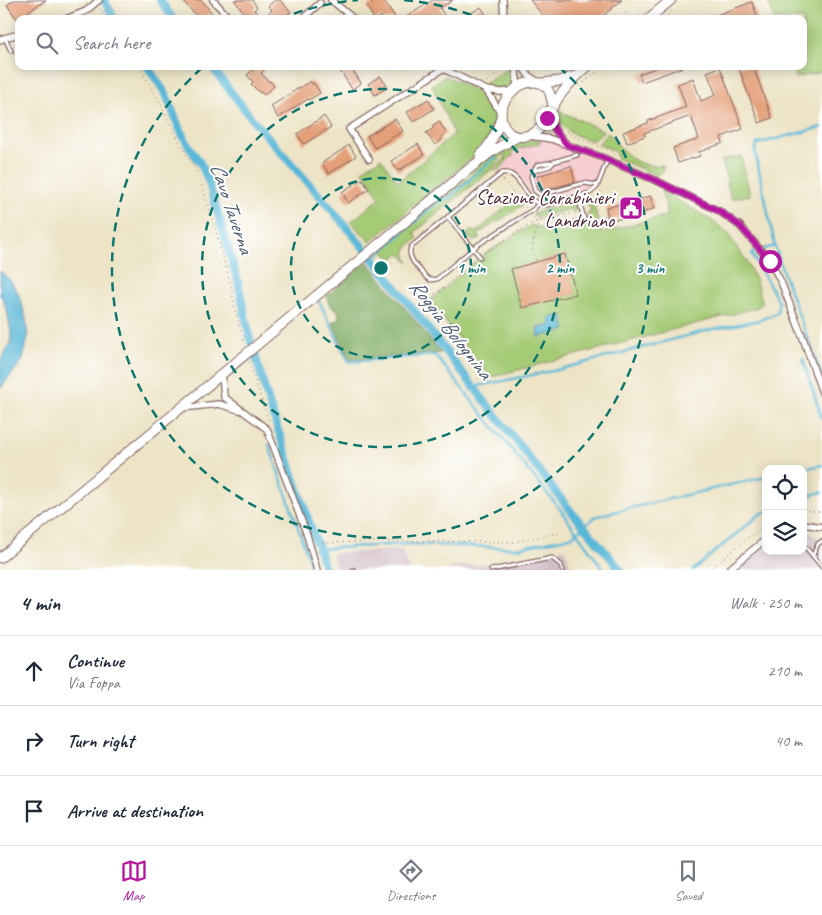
<!DOCTYPE html>
<html lang="en">
<head>
<meta charset="utf-8">
<style>
  body { margin:0; font-family:Caveat,sans-serif; background:#f2f2f3; color:#1f2937 }
  .controls { position:absolute; right:15px; bottom:15px; display:grid; overflow:hidden; border-radius:10px; box-shadow:0 2px 12px #0003 }
  .controls button { width:45px; height:45px; display:grid; place-items:center; padding:0; border:0; border-bottom:1px solid #e0e1e3; background:#fff; color:#1f2937; font:25px sans-serif }
  .stop { position:absolute; width:15px; height:15px; margin:-11px; border:4px solid #b5179e; border-radius:50%; background:#fff }
  .stop.end { background:#b5179e; border-color:#fff; box-shadow:0 1px 5px #0008 }
  .list { margin:0; padding:0; list-style:none }
  h2 { display:flex; justify-content:space-between; align-items:center; height:65px; margin:0; padding:0 20px; font-size:21px }
  h2 small { font-size:16px; font-weight:400; color:#747a83 }
  .list li { display:grid; grid-template-columns:32px 1fr auto; gap:15px; align-items:center; box-sizing:border-box; height:70px; padding:0 20px; border-top:1px solid #e0e1e3 }
  .list b { display:block; font-size:19px; white-space:nowrap }
  .list p { margin:0; font-size:16px; white-space:nowrap; color:#747a83 }
  .list em { font-size:16px; font-style:normal; color:#747a83 }
  .icon { flex:none; width:28px; height:28px; fill:none; stroke:currentColor; stroke-width:2; stroke-linecap:round; stroke-linejoin:round }
  .map { position:relative; flex:none; width:822px; height:570px; overflow:hidden }
  .search { position:absolute; background:#fff; box-shadow:0 2px 12px #0003; left:15px; right:15px; top:15px; height:55px; display:flex; align-items:center; gap:12px; box-sizing:border-box; padding:0 18px; border-radius:10px; color:#747a83; font-size:19px }
  .sheet { height:275px; background:#fff }
  nav { display:flex; justify-content:space-around; align-items:center; box-sizing:border-box; height:70px; border-top:1px solid #e0e1e3; background:#fff; font-size:14px; color:#747a83 }
  nav a { display:grid; justify-items:center; gap:2px }
  nav .on { color:#b5179e }
  .map>svg:first-child { display:block }
  .built { fill:#f7cfd2 }
  .industrial { fill:#d2bdc6 }
  .green { fill:#a5cb76; stroke:#787550 }
  .forest { fill:#84af67; stroke:#676749 }
  .water { fill:#59b7d7; stroke:#526b81 }
  .lines { fill:none; stroke-linecap:round; stroke-linejoin:round }
  .stream { stroke:#59b7d7; stroke-width:2.5 }
  .canal { stroke:#59b7d7; stroke-width:8 }
  .building { fill:#e49f78 }
  .lane-casing { stroke:#836461; stroke-width:5.5 }
  .street-casing { stroke:#836461; stroke-width:8 }
  .secondary-casing { stroke:#836461; stroke-width:11 }
  .path { stroke:#836461; stroke-width:1; stroke-dasharray:1 4; stroke-linecap:butt }
  .lane { stroke:#fff; stroke-width:3 }
  .street { stroke:#fff; stroke-width:5.5 }
  .secondary { stroke:#fff; stroke-width:9 }
  .route { stroke:#b5179e; stroke-width:6 }
  .ring { fill:none; stroke:#0f766e; stroke-width:2.5; stroke-dasharray:9 6 }
  .labels { text-anchor:middle; stroke-width:4; stroke-linejoin:round; paint-order:stroke }
  .poi-label { font-size:20px; fill:#4a1f2b; stroke:#fff; text-anchor:end }
  .water-label { font-size:21px; font-style:italic; fill:#505c70; stroke:#fff }
  .centre { fill:#0f766e; stroke:#fff; stroke-width:2.5 }
  .ring-label { font-size:15px; text-anchor:middle; font-weight:bold; fill:#0f766e; stroke:#fff; stroke-width:4; stroke-linejoin:round; paint-order:stroke }
</style>
</head>
<body>
<div class="map">
<svg width="822" height="570" viewBox="0 0 822 570">
  <rect width="100%" height="100%" fill="#fff"/>
  <filter id="ink" filterUnits="userSpaceOnUse"><feTurbulence type="fractalNoise" baseFrequency=".02" numOctaves="2"/><feDisplacementMap in="SourceGraphic" scale="10" xChannelSelector="R" yChannelSelector="G"/><feConvolveMatrix kernelMatrix="1 2 1 2 8 2 1 2 1" color-interpolation-filters="sRGB"/></filter>
  <filter id="wash" filterUnits="userSpaceOnUse"><feTurbulence type="fractalNoise" baseFrequency=".0096" numOctaves="4" result="noise"/><feDisplacementMap in="SourceGraphic" scale="20" xChannelSelector="R" yChannelSelector="G"/><feGaussianBlur stdDeviation="1.12" result="paint"/><feColorMatrix in="noise" values="0 0 0 0 0 0 0 0 0 0 0 0 0 0 0 0 0 1.4 0 .05"/><feComposite in="paint" operator="in"/></filter>
  <g filter="url(#wash)">
    <rect width="100%" height="100%" fill="#ede4c6"/>
    <path class="built" d="M528,139H542L550,141L598,159L601,164V167L596,183L593,187L590,190L548,201H541L536,199L514,173L509,170H504L498,172L497,167L498,164L503,160L505,156L504,148L513,143Z"/>
    <g class="industrial">
      <path d="M803,531H808L822,541V570H739L766,547V551H803Z"/>
      <path d="M565,548L571,570H447L459,566L529,560Z"/>
      <path d="M402,550L409,570H337L332,553Z"/>
    </g>
    <g class="green">
      <path d="M769,0H821L822,4V72L795,78L791,66H803V19H774L768,1Z"/>
      <path d="M512,66H513C514,70 515,75 515,79C513,94 493,89 484,84Z"/>
      <path d="M445,76C460,82 487,94 493,111C496,118 493,125 491,131L493,132L484,146L473,157L370,242L351,222L380,198L362,170L381,158L398,182L454,134L432,85Z"/>
      <path d="M561,110L564,113L604,131L592,141C578,136 554,130 561,110Z"/>
      <path d="M608,133C625,152 634,169 663,165L662,172L657,175L654,174L618,159C614,148 608,148 598,144Z"/>
      <path d="M531,140H540V143L512,151L513,156C507,159 504,166 498,171C496,164 502,163 505,158V149L517,143Z"/>
      <path d="M502,149C505,160 499,157 495,165V171L492,169L414,233L418,238C409,246 402,249 408,261V262L399,253L391,260L380,247L434,201L451,191L470,176L479,164Z"/>
      <path d="M741,156L750,195L731,199L722,160Z"/>
      <path d="M661,190L711,220L726,231L747,262L755,279L763,303L756,308L491,377L429,302L480,257L531,225L545,229L589,217L588,213L591,212L589,204H586V203L593,201L601,233L668,215Z"/>
      <path d="M517,198L523,205L478,234L480,239L474,241L468,237V233L471,229L475,233Z"/>
      <path d="M572,202L576,206L577,210L572,211L571,209L537,218L533,214L547,209Z"/>
    </g>
    <path class="forest" d="M367,261L441,353L350,360L332,322L339,319L338,310C330,306 328,306 327,296Z"/>
    <g class="water">
      <path d="M0,271L11,281L21,299L26,319L28,337L23,360L0,389V361L10,344L11,334L8,315L3,299L0,296Z"/>
      <path d="M562,315L566,330L539,337L537,328L551,325L549,318Z"/>
    </g>
    <g class="lines">
      <g class="stream">
        <path d="M822,127L757,144L755,151L775,246L784,275L822,377"/>
        <path d="M764,249L775,246"/>
        <path d="M373,259L437,202L450,197L496,157"/>
        <path d="M319,301L349,362L435,355L559,508L604,570"/>
        <path d="M803,359L822,419"/>
        <path d="M473,387L557,370L709,330L760,320L777,313L779,302L752,254L754,252"/>
        <path d="M269,445L309,559L311,570"/>
        <path d="M803,469L822,465"/>
        <path d="M803,497L822,492"/>
        <path d="M314,549L407,544L517,548L571,537L595,517L605,514L708,490L766,477"/>
        <path d="M693,570L759,515L766,511"/>
      </g>
      <g class="canal">
        <path d="M104,0L115,19"/>
        <path d="M160,0L173,19"/>
        <path d="M147,66L166,94L180,130L187,143L202,166L209,183L238,282L251,343"/>
        <path d="M211,66L253,120L332,210L383,271L570,510L621,570"/>
        <path d="M254,351L270,406L316,542"/>
        <path d="M318,545L325,570"/>
      </g>
    </g>
    <g id="blocks">
      <g class="building">
        <path d="M14,0H46L17,19L7,5Z"/>
        <path d="M182,0H201L212,13L205,19H199Z"/>
        <path d="M234,0H252L257,7L254,10L262,19H249Z"/>
        <path d="M275,0H280L291,12L283,19H263L272,10L268,6Z"/>
        <path d="M372,0H384L396,19H383L381,16L377,19H374L367,7L373,3Z"/>
        <path d="M433,0H453L440,8L444,15L438,19H429L428,16L423,19H403Z"/>
        <path d="M530,0H622L599,19H546Z"/>
        <path d="M752,2L758,19H709L708,18Z"/>
        <path d="M481,7L487,16L482,19H462Z"/>
        <path d="M257,66H268L261,73L269,82L270,81L274,86L264,95L261,92L260,93L251,84L253,82L247,75Z"/>
        <path d="M337,66H350L361,83L352,89Z"/>
        <path d="M661,66L683,67L642,82L639,74Z"/>
        <path d="M738,66H753L772,118L759,123Z"/>
        <path d="M720,67L743,129L721,137L723,143L699,152L700,156L678,163L673,148L699,139L691,116L644,133L645,136L627,143L623,132L648,123V121L686,107L678,84L693,78L701,101L716,95L707,72Z"/>
        <path d="M380,76L388,87L375,95L368,84Z"/>
        <path d="M310,81L312,84L314,83L320,93L309,100L308,99L278,118L271,106Z"/>
        <path d="M428,99L434,109L413,122L407,112Z"/>
        <path d="M324,116L331,127L304,144L297,134Z"/>
        <path d="M395,119L403,131L375,148L367,136Z"/>
        <path d="M439,121L446,133L440,138L442,140L435,145L426,133L434,128L432,126Z"/>
        <path d="M418,144L424,155L398,171L391,161Z"/>
        <path d="M349,145L356,156L329,174L322,163Z"/>
        <path d="M571,166L575,182L541,191L537,176Z"/>
        <path d="M362,179L369,189L348,203L342,192Z"/>
        <path d="M650,196L655,208L629,218L608,220L606,207L625,204Z"/>
        <path d="M565,254L576,294L522,308L511,269Z"/>
      </g>
    </g>
  </g>
  <g filter="url(#ink)">
    <use href="#blocks" fill-opacity="0" stroke="#836461" stroke-width="1"/>
    <g class="lines">
      <g class="lane-casing">
        <g id="lane">
          <path d="M5,38L11,51"/>
          <path d="M577,155L553,162L537,165L531,176L535,191L541,195L584,183L597,185"/>
          <path d="M534,171L550,166L553,163"/>
          <path d="M578,196L584,219"/>
          <path d="M538,204L534,209L476,246L437,279L430,280L427,278C420,269 406,259 411,247L502,173C522,169 525,207 546,205L590,193L597,187L607,161"/>
          <path d="M448,217L480,257"/>
          <path d="M803,544L822,567"/>
          <path d="M813,555L818,544L822,541"/>
          <path d="M353,570H354"/>
          <path d="M491,570L552,558L561,565L562,570"/>
        </g>
      </g>
      <g class="street-casing">
        <g id="street">
          <path d="M213,0L230,19"/>
          <path d="M331,0L354,19"/>
          <path d="M503,0L504,19"/>
          <path d="M66,19L86,11L99,0"/>
          <path d="M302,19L320,3"/>
          <path d="M0,40L4,38L19,34"/>
          <path d="M515,66L517,79L516,89"/>
          <path d="M522,66L528,75L537,81"/>
          <path d="M440,67L486,90L501,92L512,91"/>
          <path d="M486,90L501,113"/>
          <path d="M549,114L555,130L567,145"/>
          <path d="M530,136L551,139L601,157L657,181L719,211L740,226L770,261L781,282L803,338L822,393"/>
          <path d="M369,159L349,129L438,72L443,68"/>
          <path d="M222,374L224,397L267,429L307,535L317,570"/>
          <path d="M182,408L219,404L239,410"/>
          <path d="M803,524L822,527"/>
          <path d="M728,570L766,539"/>
        </g>
      </g>
      <g class="secondary-casing">
        <g id="secondary">
          <path d="M648,19L671,0"/>
          <path d="M542,83L559,81L578,75"/>
          <path d="M553,107C552,100 550,90 545,86C541,82 538,83 534,82C516,82 497,103 502,121C504,126 506,131 511,134C519,139 532,136 539,129C546,123 548,114 553,106C562,91 575,77 588,66"/>
          <path d="M480,156C491,143 496,134 501,118"/>
          <path d="M0,558L474,165L494,150L517,137"/>
        </g>
      </g>
      <g class="path">
        <path d="M100,9L106,19"/>
        <path d="M625,13L630,19"/>
        <path d="M635,19L642,13"/>
        <path d="M664,19L672,10"/>
        <path d="M139,66L158,99L181,145L197,172L207,201L231,285L235,310L244,344"/>
        <path d="M486,82L507,68"/>
        <path d="M580,86L604,66"/>
        <path d="M566,131L573,136L612,151L615,155"/>
        <path d="M496,171L497,164L504,158V154"/>
        <path d="M503,180L526,208"/>
        <path d="M585,202C596,199 598,200 602,189"/>
        <path d="M533,217L537,222L578,212"/>
        <path d="M484,253L530,224L537,222L538,225L532,248L536,261"/>
        <path d="M428,285L435,294"/>
        <path d="M428,301L475,260"/>
        <path d="M249,362L269,422"/>
        <path d="M803,510L822,512"/>
        <path d="M318,543L406,541L514,542L558,533"/>
        <path d="M709,570L766,523"/>
      </g>
      <use href="#lane" class="lane"/>
      <use href="#street" class="street"/>
      <use href="#secondary" class="secondary"/>
    </g>
  </g>
  <g class="lines" filter="url(#ink)">
    <path class="route" d="M547,118L549,114L555,130L567,145L601,157L657,181L719,211L740,226L770,261"/>
  </g>
  <g class="ring">
    <circle cx="381" cy="268" r="90"/>
    <circle cx="381" cy="268" r="179"/>
    <path d="M280 19A269 269 0 0 1 358 0M404 0A269 269 0 0 1 482 19M559 67A269 269 0 1 1 203 67"/>
  </g>
  <defs>
    <g id="civic-square" transform="scale(1.25)"><rect x="-9" y="-9" width="18" height="18" rx="4" fill="#b5179e" stroke="#fff"/><path d="M-.6-6.5H3V-4.5H.6V-3L4-1V1h2V6H-6V1h2V-1L-.6-3ZM-1.2 2.5V6h2.4V2.5Z" fill="#fff"/></g>
  </defs>
  <g fill-rule="evenodd">
    <use href="#civic-square" x="631" y="208"/>
  </g>
  <g class="labels">
    <g class="poi-label">
      <text x="614" y="204">Stazione Carabinieri<tspan x="614" dy="23">Landriano</tspan></text>
    </g>
    <g class="water-label">
      <text transform="translate(232 208) rotate(71)" y="7">Cavo Taverna</text>
      <text transform="translate(451 329) rotate(52)" y="7">Roggia Bolognina</text>
    </g>
  </g>
  <circle cx="381" cy="268" r="8" class="centre"/>
  <g class="ring-label">
    <text x="471" y="273">1 min</text>
    <text x="560" y="273">2 min</text>
    <text x="650" y="273">3 min</text>
  </g>
</svg>
<div class="controls">
<button><svg class="icon" aria-label="locate" viewBox="0 0 24 24"><circle cx="12" cy="12" r="6"/><path d="M12 2v4M12 18v4M2 12h4M18 12h4"/></svg></button>
<button><svg class="icon" aria-label="layers" viewBox="0 0 24 24"><path d="M12 4l9 5-9 5-9-5zM3 14l9 5 9-5"/></svg></button>
</div>
<div class="stop" style="left:770px;top:261px"></div>
<div class="stop end" style="left:547px;top:118px"></div>
<div class="search"><svg class="icon" aria-label="search" viewBox="0 0 24 24"><circle cx="10" cy="10" r="6"/><path d="M15 15l6 6"/></svg>Search here</div>
</div>
<section class="sheet">
<h2>4 min<small>Walk · 250 m</small></h2>
<ul class="list">
<li><svg class="icon" aria-label="ahead" viewBox="0 0 24 24"><path d="M12 20V5M6 11l6-6 6 6"/></svg><div><b>Continue</b><p>Via Foppa</p></div><em>210 m</em></li>
<li><svg class="icon" aria-label="right" viewBox="0 0 24 24"><path d="M7 20v-9h11M14 6l5 5-5 5"/></svg><div><b>Turn right</b></div><em>40 m</em></li>
<li><svg class="icon" aria-label="arrive" viewBox="0 0 24 24"><path d="M6 21V4h12l-3 4 3 4H6"/></svg><div><b>Arrive at destination</b></div></li>
</ul>
</section>
<nav>
<a class="on"><svg class="icon" aria-label="map" viewBox="0 0 24 24"><path d="M3 6l6-2 6 2 6-2v14l-6 2-6-2-6 2zM9 4v14M15 6v14"/></svg>Map</a>
<a><svg class="icon" aria-label="directions" viewBox="0 0 24 24"><path d="M12 3l9 9-9 9-9-9zM9 14v-3h6M13 9l2 2-2 2"/></svg>Directions</a>
<a><svg class="icon" aria-label="saved" viewBox="0 0 24 24"><path d="M7 4h10v16l-5-4-5 4z"/></svg>Saved</a>
</nav>
</body>
</html>
